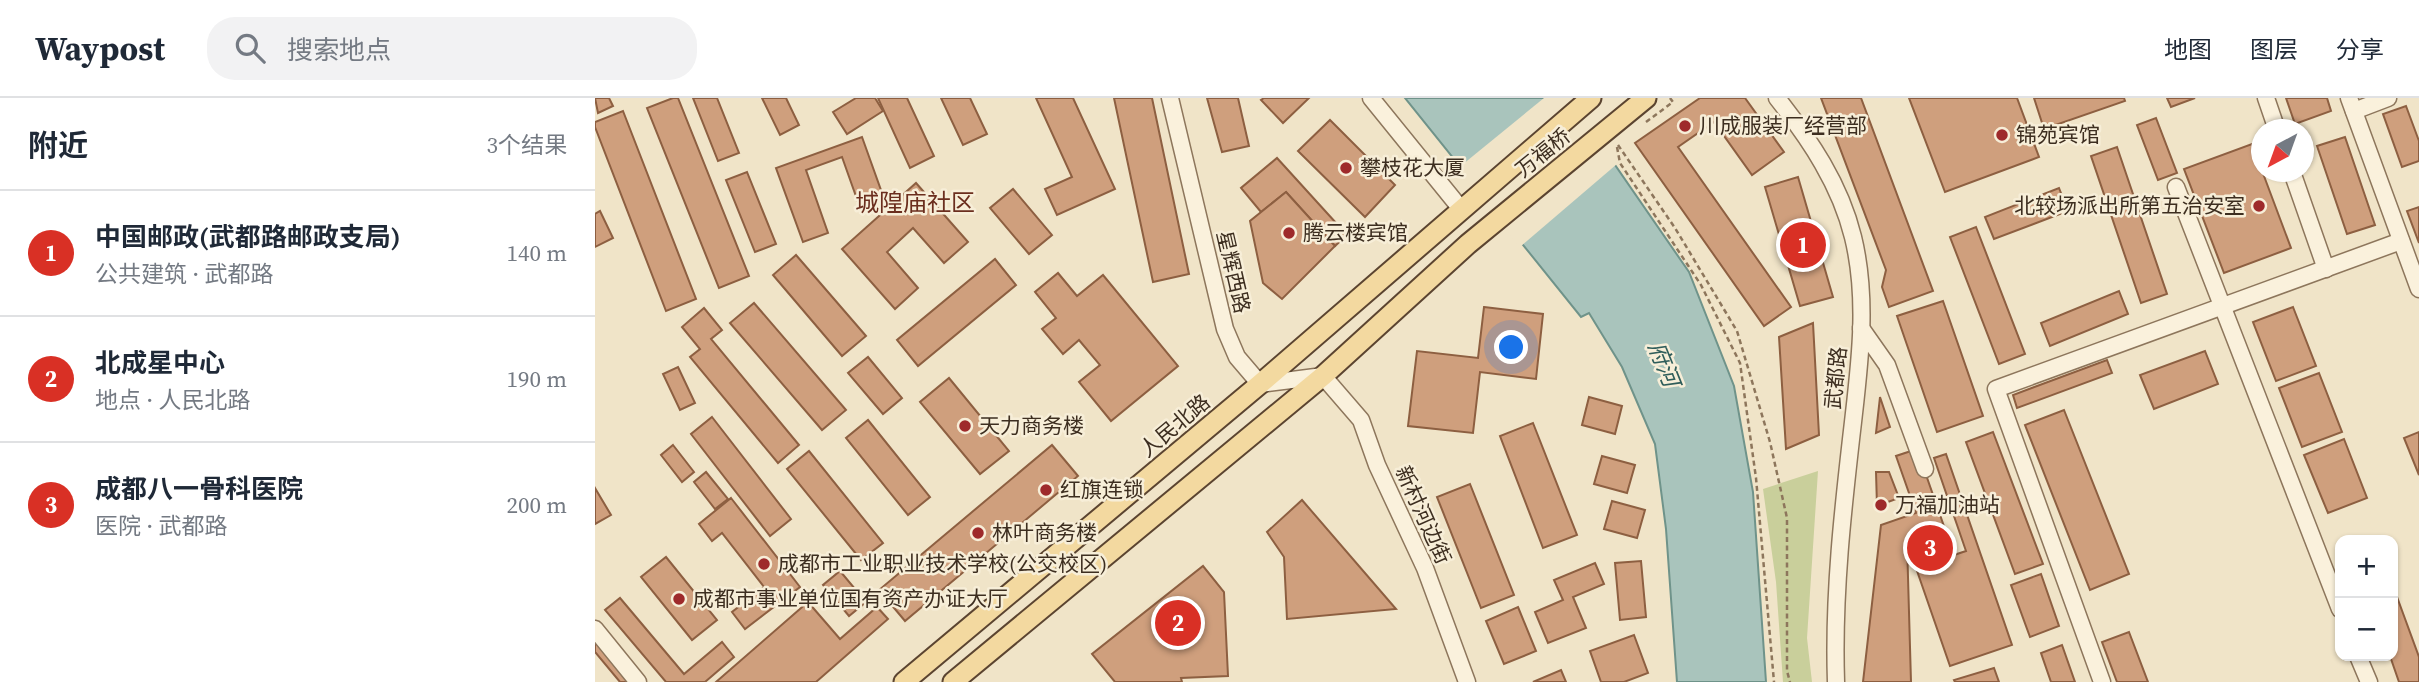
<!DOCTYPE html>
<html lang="zh">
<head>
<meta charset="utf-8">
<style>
  body { margin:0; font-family:"Source Serif 4","Noto Sans SC",serif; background:#f2f2f3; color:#1f2937 }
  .controls { position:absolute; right:21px; bottom:21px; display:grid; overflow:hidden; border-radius:14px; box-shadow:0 2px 5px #0004 }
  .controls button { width:63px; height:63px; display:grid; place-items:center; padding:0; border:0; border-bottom:2px solid #e0e1e3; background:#fff; color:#1f2937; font:35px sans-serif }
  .compass { position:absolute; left:1656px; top:21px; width:63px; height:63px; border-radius:50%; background:#fff; box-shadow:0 2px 5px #0004; rotate:221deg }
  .you { position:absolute; left:917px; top:250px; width:24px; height:24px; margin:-18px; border:5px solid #fff; border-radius:50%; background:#1a73e8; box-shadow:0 0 0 10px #1a73e833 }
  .badge { display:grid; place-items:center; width:46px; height:46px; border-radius:50%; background:#d93025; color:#fff; font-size:23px; font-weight:700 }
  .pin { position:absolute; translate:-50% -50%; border:4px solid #fff; box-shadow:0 2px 7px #0006 }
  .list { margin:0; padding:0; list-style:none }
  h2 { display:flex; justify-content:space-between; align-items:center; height:91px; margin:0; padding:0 28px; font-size:30px }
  h2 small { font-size:23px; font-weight:400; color:#747a83 }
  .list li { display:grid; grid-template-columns:46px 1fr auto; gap:21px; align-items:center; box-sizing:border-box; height:126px; padding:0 28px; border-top:2px solid #e0e1e3 }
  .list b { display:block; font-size:26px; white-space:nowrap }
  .list p { margin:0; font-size:23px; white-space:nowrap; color:#747a83 }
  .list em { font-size:23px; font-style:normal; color:#747a83 }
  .icon { flex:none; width:38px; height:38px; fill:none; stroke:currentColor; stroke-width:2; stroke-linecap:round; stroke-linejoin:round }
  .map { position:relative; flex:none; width:1824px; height:584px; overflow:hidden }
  header { display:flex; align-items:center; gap:42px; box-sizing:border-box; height:98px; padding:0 35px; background:#fff; border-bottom:2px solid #e0e1e3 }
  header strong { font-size:33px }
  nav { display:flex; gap:38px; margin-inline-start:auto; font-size:24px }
  .search { width:490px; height:63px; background:#f2f2f3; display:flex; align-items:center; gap:18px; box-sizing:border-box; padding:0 24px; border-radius:28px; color:#747a83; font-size:26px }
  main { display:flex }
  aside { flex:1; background:#fff }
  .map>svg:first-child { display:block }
  .green { fill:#c9cf9b }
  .water { fill:#a9c4bc; stroke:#6f938a; stroke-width:2 }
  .pier { fill:#f0e4c8 }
  .building { fill:#cf9f7d; stroke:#8d5f41; stroke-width:2 }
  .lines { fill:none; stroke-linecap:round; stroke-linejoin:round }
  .minor-casing { stroke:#8d765c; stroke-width:19 }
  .major-casing { stroke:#5b4430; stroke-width:23 }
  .path { stroke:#8d765c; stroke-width:2.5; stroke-dasharray:5 3.5; stroke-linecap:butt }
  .minor { stroke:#faf1dc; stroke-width:16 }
  .major { stroke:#f3d9a0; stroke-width:19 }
  .poi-dot { fill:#9e2a2b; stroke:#f7eed8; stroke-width:2.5 }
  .labels { text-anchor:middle; stroke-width:5; stroke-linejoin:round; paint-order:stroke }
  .poi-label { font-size:21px; fill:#3d2e20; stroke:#f7eed8; text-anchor:start }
  .street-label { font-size:21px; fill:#3d2e20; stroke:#f7eed8 }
  .water-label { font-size:23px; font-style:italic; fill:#2f5d5a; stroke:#f7eed8 }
  .quarter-label { font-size:24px; fill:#6b2e1e; stroke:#f7eed8 }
</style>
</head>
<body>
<header>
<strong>Waypost</strong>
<div class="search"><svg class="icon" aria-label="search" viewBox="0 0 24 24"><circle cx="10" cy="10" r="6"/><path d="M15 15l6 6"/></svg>搜索地点</div>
<nav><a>地图</a><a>图层</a><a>分享</a></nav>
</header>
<main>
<aside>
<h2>附近<small>3个结果</small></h2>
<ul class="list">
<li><span class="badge">1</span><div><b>中国邮政(武都路邮政支局)</b><p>公共建筑 · 武都路</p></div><em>140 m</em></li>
<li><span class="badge">2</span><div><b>北成星中心</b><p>地点 · 人民北路</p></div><em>190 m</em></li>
<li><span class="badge">3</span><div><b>成都八一骨科医院</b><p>医院 · 武都路</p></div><em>200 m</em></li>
</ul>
</aside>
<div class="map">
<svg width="1824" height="584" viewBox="0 0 1824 584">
  <rect width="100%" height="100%" fill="#f0e4c8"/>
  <path class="green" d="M1223,373L1212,540L1217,584H1188L1181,484L1168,391Z"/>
  <path class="water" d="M810,0H957L1020,67L1094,174L1139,288L1158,394L1171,584H1082L1071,431L1060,346L1027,269L994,215L986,219Z"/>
  <path class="pier" d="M949,0H960L1022,66L925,149L862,71Z"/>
  <g class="building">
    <path d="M0,0H14L18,8L3,15Z"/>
    <path d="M78,0H83L154,178L124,190L52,10Z"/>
    <path d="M98,0H122L144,55L123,63Z"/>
    <path d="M167,0H191L204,27L185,37Z"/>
    <path d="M261,0H280L288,13L252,36L238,14Z"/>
    <path d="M283,0H312L339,58L315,70Z"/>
    <path d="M346,0H375L392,36L368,47Z"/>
    <path d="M441,0H478L520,91L462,117L450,91L477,79Z"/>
    <path d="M519,0H557L594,176L558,184Z"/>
    <path d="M612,0H643L654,48L627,54Z"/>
    <path d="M669,0H714L688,25L666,2Z"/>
    <path d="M1105,0H1150L1189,54L1157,77L1119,24L1083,49L1196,209L1169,228L1040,45Z"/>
    <path d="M1226,0H1266L1338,193L1294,209L1287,189L1291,172Z"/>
    <path d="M1314,0H1422L1444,59L1350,94Z"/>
    <path d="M1439,0H1529L1530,3L1449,31Z"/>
    <path d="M1572,0H1600L1576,9Z"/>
    <path d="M1691,0H1732L1736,13L1700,26Z"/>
    <path d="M1811,8L1824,43V63L1807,69L1788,16Z"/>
    <path d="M28,13L101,201L71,213L0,29V24Z"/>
    <path d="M1561,20L1582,75L1563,82L1542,27Z"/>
    <path d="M735,22L800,87L770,119L703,53Z"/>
    <path d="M267,39L287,95L263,104L247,59L211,72L233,135L208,144L181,70Z"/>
    <path d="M1750,39L1780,127L1752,136L1722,48Z"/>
    <path d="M1657,46L1696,150L1629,175L1589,71Z"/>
    <path d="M1522,49L1572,196L1546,205L1496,58Z"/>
    <path d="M682,60L752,137L740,148L691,94L666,114L646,90Z"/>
    <path d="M152,74L181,146L160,154L131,82Z"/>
    <path d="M1203,79L1238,199L1205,208L1170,89Z"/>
    <path d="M321,85L373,144L349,165L318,130L292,154L323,190L300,211L247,151Z"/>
    <path d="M1464,90L1473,113L1399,141L1390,119Z"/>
    <path d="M418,91L457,137L434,156L395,110Z"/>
    <path d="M691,94L740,148L687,201L668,185L655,123Z"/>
    <path d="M1824,109V145L1812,113Z"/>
    <path d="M5,113L18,140L0,149V116Z"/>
    <path d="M1381,129L1430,256L1404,266L1355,139Z"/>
    <path d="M201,157L271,238L247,258L178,177Z"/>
    <path d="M400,161L421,187L323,268L302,242Z"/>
    <path d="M463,175L482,198L508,177L583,268L516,323L484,284L505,267L484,242L468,256L447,231L461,220L440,194Z"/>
    <path d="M1524,193L1533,216L1455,248L1446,225Z"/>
    <path d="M1348,203L1388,318L1342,334L1302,218Z"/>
    <path d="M159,205L251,312L227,332L135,225Z"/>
    <path d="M889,209L948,216L941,281L885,274L878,335L813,328L822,253L883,260Z"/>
    <path d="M1698,209L1721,268L1681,283L1658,224Z"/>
    <path d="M109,210L127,232L116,241L204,347L183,365L95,259L105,251L87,229Z"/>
    <path d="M1218,225L1224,337L1191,351L1184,239Z"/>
    <path d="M1610,253L1623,286L1559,311L1545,277Z"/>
    <path d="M273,259L307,300L288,316L253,275Z"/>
    <path d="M1512,262L1517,275L1422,310L1418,297Z"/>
    <path d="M83,269L100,305L85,312L68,276Z"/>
    <path d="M1724,275L1747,334L1707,349L1684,290Z"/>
    <path d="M354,280L414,353L385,376L325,304Z"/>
    <path d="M994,299L1027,308L1020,336L987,327Z"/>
    <path d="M1285,299L1295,329L1281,335Z"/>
    <path d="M1469,312L1534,476L1495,492L1430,327Z"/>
    <path d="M117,319L196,421L175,438L96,336Z"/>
    <path d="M273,322L335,399L313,417L251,340Z"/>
    <path d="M938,325L982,437L948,450L905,338Z"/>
    <path d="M1398,334L1448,466L1420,476L1371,344Z"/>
    <path d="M1824,334V377L1809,340Z"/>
    <path d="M1749,341L1772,400L1733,415L1709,357Z"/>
    <path d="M78,347L99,374L87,384L66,357Z"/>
    <path d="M457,347L483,378L310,523L284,492Z"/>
    <path d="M1322,351L1359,457L1371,453L1339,360L1351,356L1417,547L1355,568L1312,444L1316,584H1268L1286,427L1321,415L1301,358Z"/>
    <path d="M214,353L288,445L266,462L192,371Z"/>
    <path d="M1007,358L1040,367L1032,395L999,386Z"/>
    <path d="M111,374L133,401L120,411L99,384Z"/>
    <path d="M1281,374H1294L1304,400L1282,408Z"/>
    <path d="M875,386L919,497L886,510L842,399Z"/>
    <path d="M0,390L16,417L0,426Z"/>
    <path d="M136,400L205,489L150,531L137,514L169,489L127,435L117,443L104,426Z"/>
    <path d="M707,402L801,511L692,521L689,459L672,434Z"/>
    <path d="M1017,403L1050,412L1042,440L1009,431Z"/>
    <path d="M71,459L122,522L97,542L46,479Z"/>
    <path d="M1046,463L1051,519L1025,522L1020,465Z"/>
    <path d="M1000,465L1009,486L978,499L991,530L953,545L940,514L968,502L959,482Z"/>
    <path d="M608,468L629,494L633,578L586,580L587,584H520L497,556Z"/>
    <path d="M245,473L271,504L254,518L228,487Z"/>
    <path d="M1446,476L1464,528L1435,539L1416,487Z"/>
    <path d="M1798,488L1824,559V584H1804L1795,558H1798Z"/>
    <path d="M25,500L89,576L127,544L139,559L110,584H71L10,512Z"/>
    <path d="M213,504L245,541L282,509L293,521L221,584H121Z"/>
    <path d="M923,509L941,553L909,566L891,523Z"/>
    <path d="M1534,534L1553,584H1522L1507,544Z"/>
    <path d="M1039,537L1053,575L1029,584H1006L995,553Z"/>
    <path d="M0,539L37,584H25L0,554Z"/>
    <path d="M1467,547L1480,584H1456L1446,555Z"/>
    <path d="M1399,570L1404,584H1360L1359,582Z"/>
    <path d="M966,572L971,584H938Z"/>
  </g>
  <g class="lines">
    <g class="minor-casing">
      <g id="minor">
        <path d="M575,0L630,231L642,259L665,286L728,278L766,322L782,367L830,470L872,584"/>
        <path d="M776,0L866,111"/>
        <path d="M1182,0C1215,42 1245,86 1258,139C1273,200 1265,263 1258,324C1248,410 1238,497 1241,584"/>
        <path d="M1671,0L1682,32"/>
        <path d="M1754,0L1824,191"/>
        <path d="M1759,13L1793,0"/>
        <path d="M1697,74L1731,171"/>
        <path d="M1581,89L1745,511"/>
        <path d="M1266,230L1292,267L1330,371"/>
        <path d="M0,531L43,584"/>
        <path d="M1763,558L1774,584"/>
        <path d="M1507,584L1401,291L1806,143"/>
      </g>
    </g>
    <g class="major-casing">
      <g id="major">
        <path d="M309,584L665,286L996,0"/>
        <path d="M358,584L728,278L873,146L1051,0"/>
      </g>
    </g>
    <g class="path">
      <path d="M1051,24L1078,4L1075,0"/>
      <path d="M1023,47L1080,130L1142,233L1175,344L1192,420V573L1195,584"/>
      <path d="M1022,49L1025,65L1106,187L1145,265L1161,380L1179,584"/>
    </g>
    <use href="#minor" class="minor"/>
    <use href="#major" class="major"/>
  </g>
  <g class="poi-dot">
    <circle cx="1090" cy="28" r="7"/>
    <circle cx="1407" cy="37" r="7"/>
    <circle cx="751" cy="70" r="7"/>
    <circle cx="1664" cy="108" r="7"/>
    <circle cx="694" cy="135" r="7"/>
    <circle cx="370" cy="328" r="7"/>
    <circle cx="451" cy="392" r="7"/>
    <circle cx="1286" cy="407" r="7"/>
    <circle cx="383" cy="435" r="7"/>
    <circle cx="169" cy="466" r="7"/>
    <circle cx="84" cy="501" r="7"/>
  </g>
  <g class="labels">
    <g class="poi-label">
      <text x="1104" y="35">川成服装厂经营部</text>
      <text x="1421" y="44">锦苑宾馆</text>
      <text x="765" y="77">攀枝花大厦</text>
      <text x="1650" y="115" text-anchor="end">北较场派出所第五治安室</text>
      <text x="708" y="142">腾云楼宾馆</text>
      <text x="384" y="335">天力商务楼</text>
      <text x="465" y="399">红旗连锁</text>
      <text x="1300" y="414">万福加油站</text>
      <text x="397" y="442">林叶商务楼</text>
      <text x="183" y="473">成都市工业职业技术学校(公交校区)</text>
      <text x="98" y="508">成都市事业单位国有资产办证大厅</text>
    </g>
    <g class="street-label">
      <text transform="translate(948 55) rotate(-39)" y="7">万福桥</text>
      <text transform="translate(638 174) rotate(77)" y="7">星辉西路</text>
      <text transform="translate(1241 280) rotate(-84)" y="7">武都路</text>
      <text transform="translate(580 328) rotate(-40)" y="7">人民北路</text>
      <text transform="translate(828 417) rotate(66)" y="7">新村河边街</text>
    </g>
    <g class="water-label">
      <text transform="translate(1069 266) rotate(68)" y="8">府河</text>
    </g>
    <g class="quarter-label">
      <text x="320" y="113">城隍庙社区</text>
    </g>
  </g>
</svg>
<div class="controls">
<button>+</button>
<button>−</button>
</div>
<svg class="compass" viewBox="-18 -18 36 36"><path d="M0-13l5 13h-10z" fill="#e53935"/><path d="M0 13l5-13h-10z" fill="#747a83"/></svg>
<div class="you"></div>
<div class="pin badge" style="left:1208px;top:147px">1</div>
<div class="pin badge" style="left:583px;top:525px">2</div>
<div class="pin badge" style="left:1335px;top:450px">3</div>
</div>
</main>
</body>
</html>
